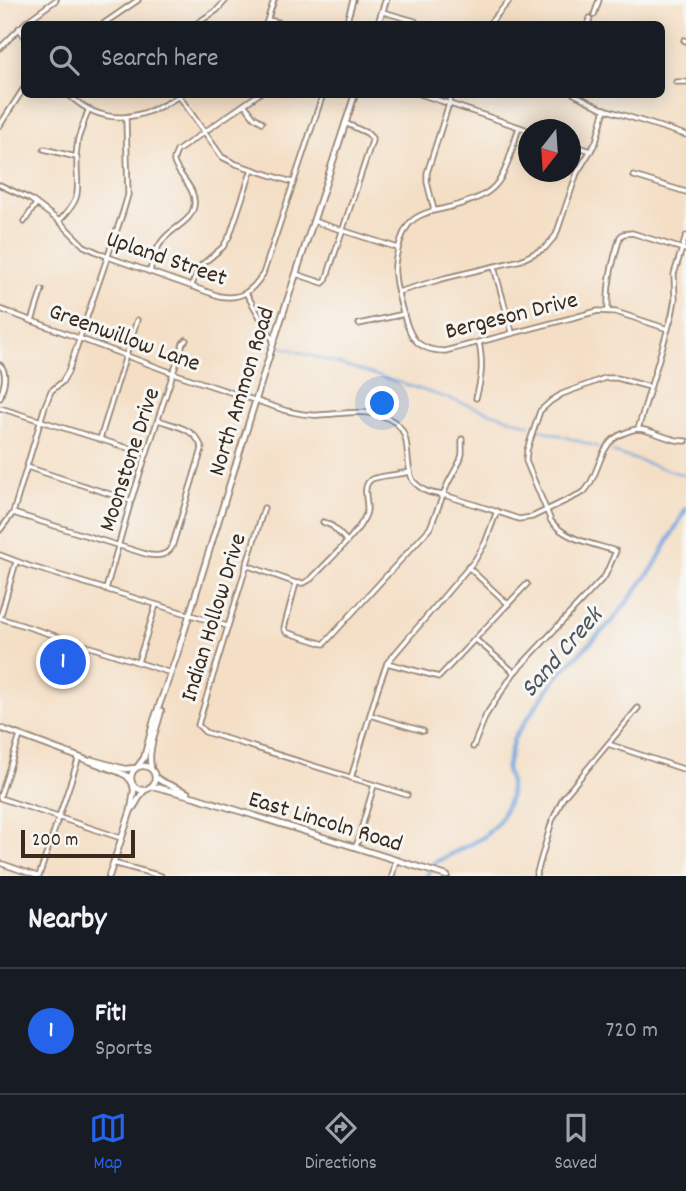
<!DOCTYPE html>
<html lang="en">
<head>
<meta charset="utf-8">
<style>
  body { margin:0; font-family:Dekko,sans-serif; background:#20242c; color:#f1f3f6 }
  .compass { position:absolute; left:518px; top:119px; width:63px; height:63px; border-radius:50%; background:#171b24; box-shadow:0 4px 18px #0003; rotate:197deg }
  .scale { position:absolute; left:21px; bottom:18px; width:114px; box-sizing:border-box; padding-left:7px; border:4px solid #3b2a1e; border-top:0; font-size:19px; line-height:24px; white-space:nowrap; color:#3b2a1e; -webkit-text-stroke:5px #f6f6f2; paint-order:stroke }
  .you { position:absolute; left:383px; top:404px; width:24px; height:24px; margin:-18px; border:5px solid #fff; border-radius:50%; background:#1a73e8; box-shadow:0 0 0 10px #1a73e833 }
  .badge { display:grid; place-items:center; width:46px; height:46px; border-radius:50%; background:#2563eb; color:#fff; font-size:23px; font-weight:700 }
  .pin { position:absolute; translate:-50% -50%; border:4px solid #fff; box-shadow:0 2px 7px #0006 }
  .list { margin:0; padding:0; list-style:none }
  h2 { display:flex; justify-content:space-between; align-items:center; height:91px; margin:0; padding:0 28px; font-size:30px }
  h2 small { font-size:23px; font-weight:400; color:#9ea1a6 }
  .list li { display:grid; grid-template-columns:46px 1fr auto; gap:21px; align-items:center; box-sizing:border-box; height:126px; padding:0 28px; border-top:2px solid #363941 }
  .list b { display:block; font-size:26px; white-space:nowrap }
  .list p { margin:0; font-size:23px; white-space:nowrap; color:#9ea1a6 }
  .list em { font-size:23px; font-style:normal; color:#9ea1a6 }
  .icon { flex:none; width:38px; height:38px; fill:none; stroke:currentColor; stroke-width:2; stroke-linecap:round; stroke-linejoin:round }
  .map { position:relative; flex:none; width:686px; height:876px; overflow:hidden }
  .search { position:absolute; background:#171b24; box-shadow:0 4px 18px #0003; left:21px; right:21px; top:21px; height:77px; display:flex; align-items:center; gap:18px; box-sizing:border-box; padding:0 24px; border-radius:10px; color:#9ea1a6; font-size:26px }
  .sheet { height:217px; background:#171b24 }
  nav { display:flex; justify-content:space-around; align-items:center; box-sizing:border-box; height:98px; border-top:2px solid #363941; background:#171b24; font-size:19px; color:#9ea1a6 }
  nav a { display:grid; justify-items:center; gap:4px }
  nav .on { color:#2563eb }
  .map>svg:first-child { display:block }
  .lines { fill:none; stroke-linecap:round; stroke-linejoin:round }
  .stream { stroke:#6ea2da; stroke-width:2 }
  .canal { stroke:#6ea2da; stroke-width:4.5 }
  .minor-casing { stroke:#988472; stroke-width:7 }
  .secondary-casing { stroke:#988472; stroke-width:8 }
  .minor { stroke:#fff; stroke-width:3.5 }
  .secondary { stroke:#fff; stroke-width:4.5 }
  .labels { text-anchor:middle; stroke-width:6; stroke-linejoin:round; paint-order:stroke }
  .street-label { font-size:24px; fill:#3b2a1e; stroke:#f6f6f2 }
  .water-label { font-size:26px; font-style:italic; fill:#4d5460; stroke:#f6f6f2 }
</style>
</head>
<body>
<div class="map">
<svg width="686" height="876" viewBox="0 0 686 876">
  <rect width="100%" height="100%" fill="#f6f6f2"/>
  <filter id="ink" filterUnits="userSpaceOnUse"><feTurbulence type="fractalNoise" baseFrequency=".0143" numOctaves="2"/><feDisplacementMap in="SourceGraphic" scale="14" xChannelSelector="R" yChannelSelector="G"/><feConvolveMatrix kernelMatrix="1 2 1 2 8 2 1 2 1" color-interpolation-filters="sRGB"/></filter>
  <filter id="wash" filterUnits="userSpaceOnUse"><feTurbulence type="fractalNoise" baseFrequency=".00686" numOctaves="4" result="noise"/><feDisplacementMap in="SourceGraphic" scale="28" xChannelSelector="R" yChannelSelector="G"/><feGaussianBlur stdDeviation="1.57" result="paint"/><feColorMatrix in="noise" values="0 0 0 0 0 0 0 0 0 0 0 0 0 0 0 0 0 1.4 0 .05"/><feComposite in="paint" operator="in"/></filter>
  <g filter="url(#wash)">
    <rect width="100%" height="100%" fill="#f4dfc6"/>
    <g class="lines">
      <g class="stream">
        <path d="M282,347L392,380L529,425"/>
        <path d="M539,429L598,447"/>
        <path d="M612,452L686,476"/>
      </g>
      <path class="canal" d="M427,876L434,863L484,837L500,820L510,798V782L506,770L514,738L557,676L614,619L653,568L686,509"/>
    </g>
  </g>
  <g filter="url(#ink)">
    <g class="lines">
      <g class="minor-casing">
        <g id="minor">
          <path d="M383,12L415,21"/>
          <path d="M594,15L599,0"/>
          <path d="M268,20L278,22"/>
          <path d="M103,24L138,0"/>
          <path d="M196,24L217,10L226,0"/>
          <path d="M266,24L274,0"/>
          <path d="M346,24L353,0"/>
          <path d="M489,24L510,0"/>
          <path d="M588,24L590,18"/>
          <path d="M19,28L24,36"/>
          <path d="M684,40L686,41"/>
          <path d="M0,48L27,21L56,0"/>
          <path d="M676,82H686"/>
          <path d="M68,94C104,129 143,120 182,94"/>
          <path d="M420,94L528,130"/>
          <path d="M574,94L601,108L686,135"/>
          <path d="M179,96L222,157L236,164L292,182"/>
          <path d="M245,105L254,117L262,122"/>
          <path d="M0,125L24,88"/>
          <path d="M519,127C502,182 503,195 442,209C431,211 416,215 409,224C401,234 393,262 395,275C396,289 406,330 415,340C422,348 434,351 445,351L598,311L616,312L668,329"/>
          <path d="M570,144L591,151"/>
          <path d="M44,149L76,157L77,158C76,191 85,195 59,221"/>
          <path d="M76,156L78,139L88,111"/>
          <path d="M634,176L686,192"/>
          <path d="M0,185L30,199L59,221L84,246L108,257L219,296C241,300 251,292 263,274L323,94"/>
          <path d="M434,210L427,182V173L452,94"/>
          <path d="M313,221L398,248"/>
          <path d="M24,222L36,204"/>
          <path d="M494,267L512,332"/>
          <path d="M150,272C152,261 155,250 162,241C171,228 191,223 194,206C197,188 178,176 174,162C173,158 176,154 177,151L259,94"/>
          <path d="M296,274L323,283L326,280L372,141V138L367,133L345,123"/>
          <path d="M192,285L198,268L223,247L230,235L252,169"/>
          <path d="M398,292L445,278L521,260L545,248L556,235L577,173L596,142L605,109"/>
          <path d="M246,293L273,340"/>
          <path d="M0,309L173,373L287,411C298,413 308,416 319,415C344,414 370,407 393,421C414,434 403,462 413,481C416,484 422,489 426,491C432,494 440,494 447,496C471,503 495,511 519,519L532,517L584,492C601,474 597,445 622,434C627,432 633,429 638,429C654,430 670,442 686,441"/>
          <path d="M608,310C607,281 612,265 620,237L623,234L632,233L686,250"/>
          <path d="M32,321L42,290"/>
          <path d="M359,324L404,314"/>
          <path d="M0,365C9,374 3,387 0,398"/>
          <path d="M476,398C482,378 483,363 479,342"/>
          <path d="M0,408L147,454"/>
          <path d="M638,429L672,315L675,299L674,274L686,236"/>
          <path d="M100,439L137,320"/>
          <path d="M27,467L131,501"/>
          <path d="M264,508L198,725L205,732L407,795"/>
          <path d="M13,513L149,555C159,556 166,556 172,547L202,449C197,429 176,426 158,420"/>
          <path d="M323,522L332,526L347,541"/>
          <path d="M0,530L13,513L45,406L51,391L62,382L68,372L123,212L128,195L126,118"/>
          <path d="M0,555L29,566L227,626"/>
          <path d="M16,562L0,618L171,673"/>
          <path d="M246,565L296,583H304L311,579C324,565 365,528 367,510C368,501 361,485 372,479C378,476 402,474 410,472"/>
          <path d="M468,567L508,604"/>
          <path d="M296,583L284,628L286,632L324,644L430,528L448,483L460,461L462,454V439"/>
          <path d="M106,589L131,501L183,343L186,340"/>
          <path d="M475,639L514,672"/>
          <path d="M138,662L156,605"/>
          <path d="M387,663L439,677L527,584"/>
          <path d="M370,715L423,731"/>
          <path d="M608,744L686,770"/>
          <path d="M473,747L486,715L514,673L605,576L616,551C594,544 566,540 551,521L526,461L527,450L540,411L551,401L562,394L605,378H617L650,387"/>
          <path d="M351,778L378,688L387,663L475,560L485,543L497,511"/>
          <path d="M0,796L20,736"/>
          <path d="M0,798L121,838"/>
          <path d="M356,847L374,785"/>
          <path d="M0,863L37,876"/>
          <path d="M113,863L161,876"/>
          <path d="M39,876L79,757"/>
          <path d="M392,876L396,860"/>
          <path d="M536,876L552,821L563,798L638,708"/>
        </g>
      </g>
      <g class="secondary-casing">
        <g id="secondary">
          <path d="M378,24L386,0"/>
          <path d="M0,728L119,772L127,776L131,781"/>
          <path d="M92,760L125,769L134,768"/>
          <circle cx="143" cy="778" r="12"/>
          <path d="M138,766L144,758L154,720L177,655L273,344L355,94"/>
          <path d="M151,767C147,749 157,729 161,711"/>
          <path d="M155,777L163,782L188,793"/>
          <path d="M150,787H156L195,797L447,876"/>
          <path d="M131,810C137,804 138,797 144,791"/>
          <path d="M109,876L131,810L134,790L133,786"/>
        </g>
      </g>
      <use href="#minor" class="minor"/>
      <use href="#secondary" class="secondary"/>
    </g>
  </g>
  <g class="labels">
    <g class="street-label">
      <text transform="translate(167 257) rotate(19)" y="8">Upland Street</text>
      <text transform="translate(511 314) rotate(-14)" y="8">Bergeson Drive</text>
      <text transform="translate(125 336) rotate(20)" y="8">Greenwillow Lane</text>
      <text transform="translate(240 391) rotate(-73)" y="8">North Ammon Road</text>
      <text transform="translate(128 459) rotate(-72)" y="8">Moonstone Drive</text>
      <text transform="translate(212 617) rotate(-73)" y="8">Indian Hollow Drive</text>
      <text transform="translate(326 820) rotate(17)" y="8">East Lincoln Road</text>
    </g>
    <g class="water-label">
      <text transform="translate(560 651) rotate(-49)" y="9">Sand Creek</text>
    </g>
  </g>
</svg>
<svg class="compass" viewBox="-18 -18 36 36"><path d="M0-13l5 13h-10z" fill="#e53935"/><path d="M0 13l5-13h-10z" fill="#9ea1a6"/></svg>
<div class="scale">200 m</div>
<div class="you"></div>
<div class="pin badge" style="left:63px;top:662px">1</div>
<div class="search"><svg class="icon" aria-label="search" viewBox="0 0 24 24"><circle cx="10" cy="10" r="6"/><path d="M15 15l6 6"/></svg>Search here</div>
</div>
<section class="sheet">
<h2>Nearby<small></small></h2>
<ul class="list">
<li><span class="badge">1</span><div><b>Fit1</b><p>Sports</p></div><em>720 m</em></li>
</ul>
</section>
<nav>
<a class="on"><svg class="icon" aria-label="map" viewBox="0 0 24 24"><path d="M3 6l6-2 6 2 6-2v14l-6 2-6-2-6 2zM9 4v14M15 6v14"/></svg>Map</a>
<a><svg class="icon" aria-label="directions" viewBox="0 0 24 24"><path d="M12 3l9 9-9 9-9-9zM9 14v-3h6M13 9l2 2-2 2"/></svg>Directions</a>
<a><svg class="icon" aria-label="saved" viewBox="0 0 24 24"><path d="M7 4h10v16l-5-4-5 4z"/></svg>Saved</a>
</nav>
</body>
</html>
